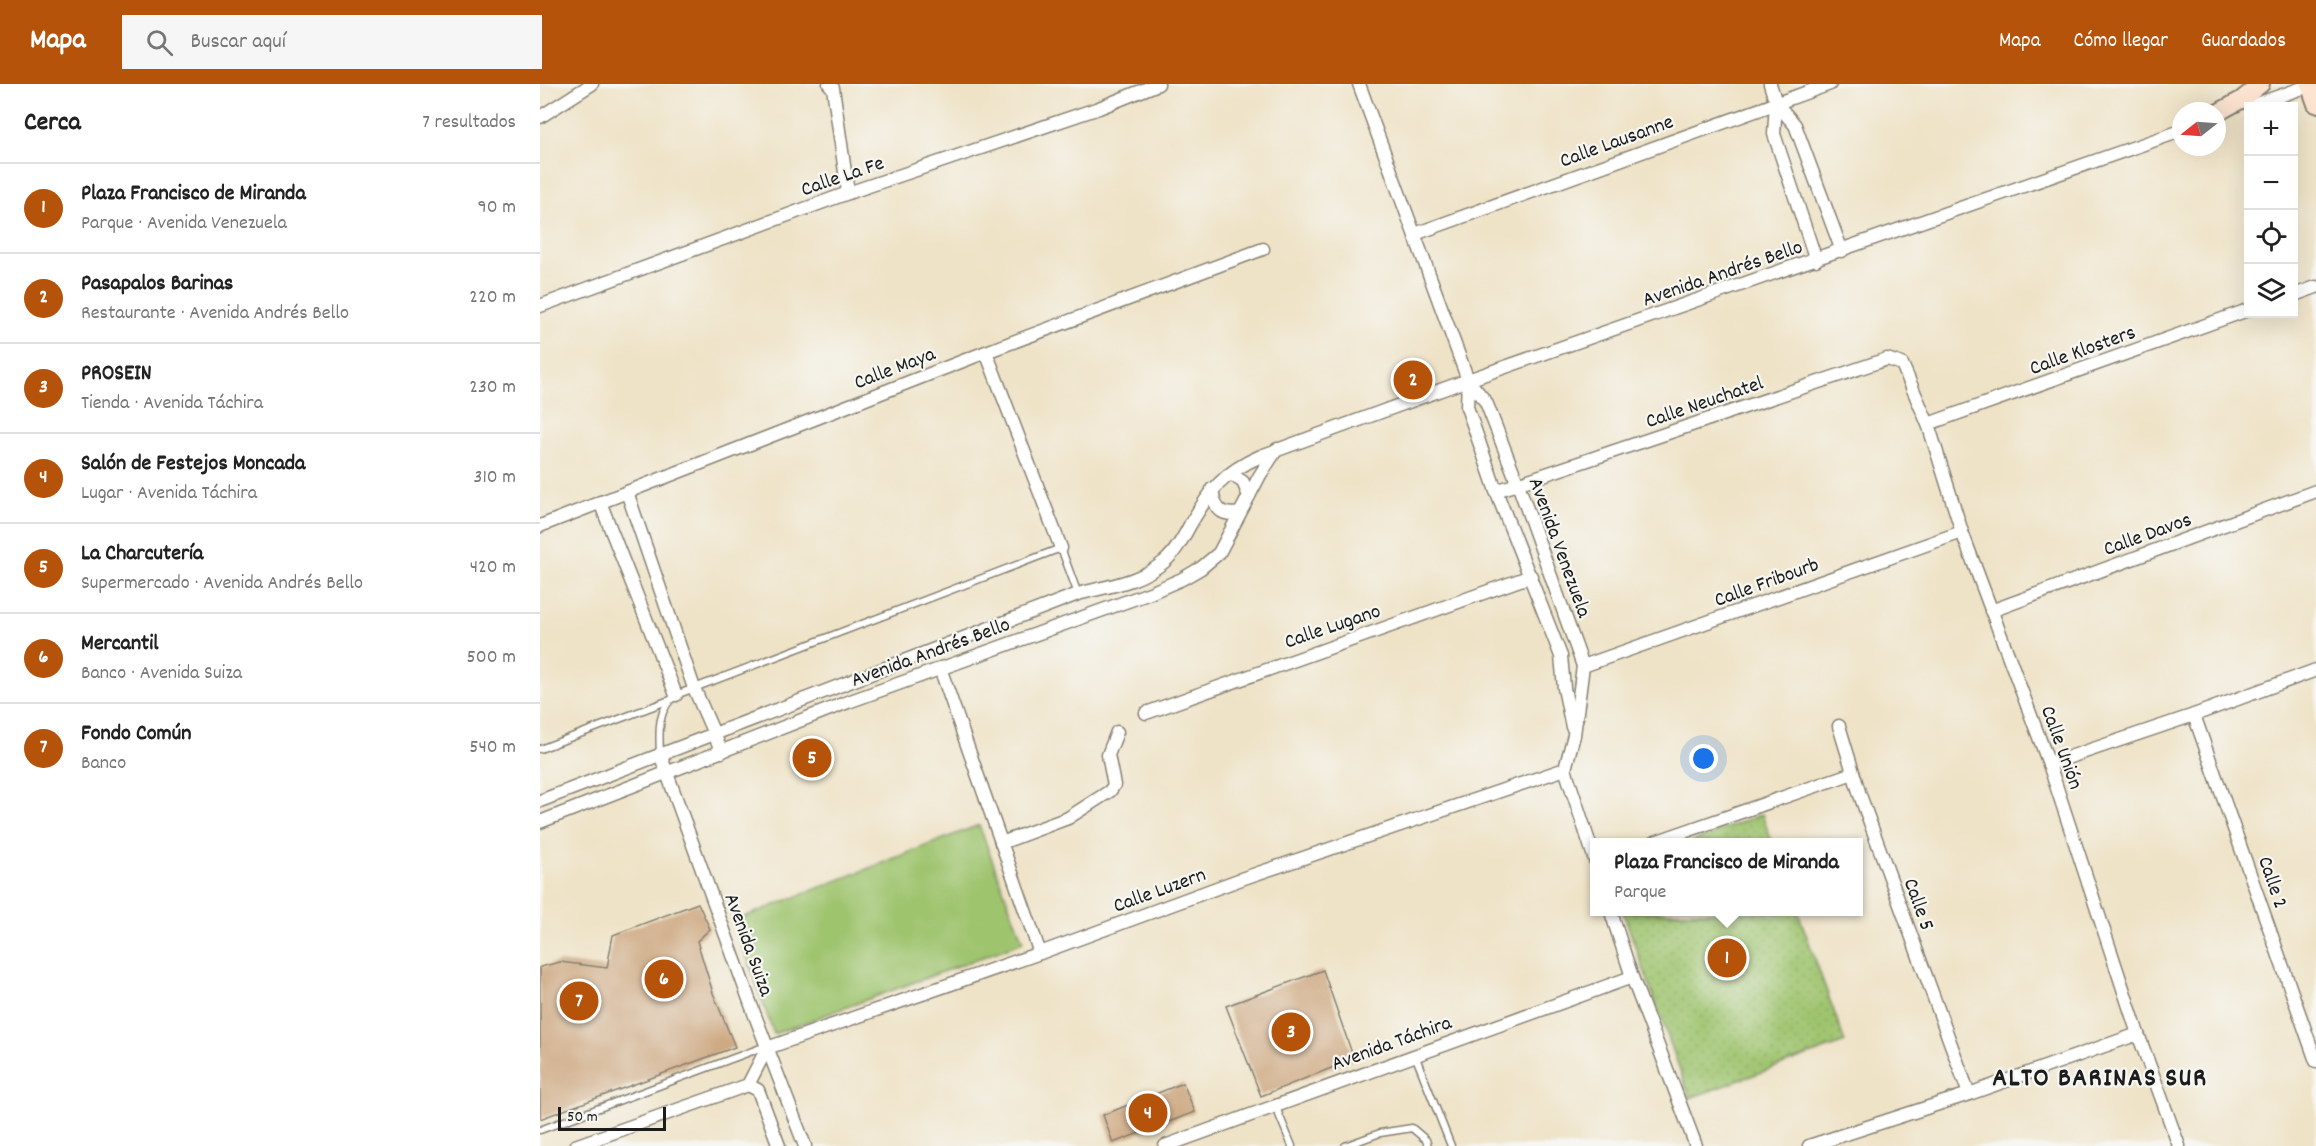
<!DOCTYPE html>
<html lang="es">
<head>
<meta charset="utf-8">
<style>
  body { margin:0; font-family:Dekko,sans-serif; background:#f6f6f6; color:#222 }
  .controls { position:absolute; right:18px; top:18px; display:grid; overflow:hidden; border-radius:0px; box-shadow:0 6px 24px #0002 }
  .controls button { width:54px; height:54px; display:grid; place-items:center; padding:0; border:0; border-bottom:2px solid #e0e0e0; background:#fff; color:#222; font:30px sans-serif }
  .compass { position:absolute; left:1632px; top:18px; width:54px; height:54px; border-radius:50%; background:#fff; box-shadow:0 6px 24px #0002; rotate:253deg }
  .scale { position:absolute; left:18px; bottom:15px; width:108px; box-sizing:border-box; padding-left:6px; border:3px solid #1c1c1c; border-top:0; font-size:16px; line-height:21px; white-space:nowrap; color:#1c1c1c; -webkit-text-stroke:4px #f6f6f2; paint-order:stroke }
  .you { position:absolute; left:1164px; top:675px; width:21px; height:21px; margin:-15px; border:4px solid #fff; border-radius:50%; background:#1a73e8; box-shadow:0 0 0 9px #1a73e833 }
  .badge { display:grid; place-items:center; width:39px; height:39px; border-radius:50%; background:#b45309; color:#fff; font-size:20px; font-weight:700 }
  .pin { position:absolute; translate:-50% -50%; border:3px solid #fff; box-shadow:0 2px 6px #0006 }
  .popup { position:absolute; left:1050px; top:754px; width:273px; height:78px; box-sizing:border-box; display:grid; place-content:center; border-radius:0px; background:#fff; filter:drop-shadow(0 2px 4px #0005); font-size:20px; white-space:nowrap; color:#767676 }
  .popup b { font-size:22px; color:#222 }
  .popup::after { content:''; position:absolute; left:50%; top:100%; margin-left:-12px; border:12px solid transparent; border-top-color:#fff }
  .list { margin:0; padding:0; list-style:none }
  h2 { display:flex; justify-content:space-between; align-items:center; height:78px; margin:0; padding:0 24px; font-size:26px }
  h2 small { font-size:20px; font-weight:400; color:#767676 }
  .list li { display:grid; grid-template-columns:39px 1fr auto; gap:18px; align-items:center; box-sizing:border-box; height:90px; padding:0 24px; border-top:2px solid #e0e0e0 }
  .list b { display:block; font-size:22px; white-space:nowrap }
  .list p { margin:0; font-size:20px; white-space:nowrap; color:#767676 }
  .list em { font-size:20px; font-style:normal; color:#767676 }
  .icon { flex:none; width:33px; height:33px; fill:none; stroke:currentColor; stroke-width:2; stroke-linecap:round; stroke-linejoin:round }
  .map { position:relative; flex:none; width:1776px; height:1062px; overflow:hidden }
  header { display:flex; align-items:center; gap:36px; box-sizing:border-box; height:84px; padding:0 30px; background:#b45309; color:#fff }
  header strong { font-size:28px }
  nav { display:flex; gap:33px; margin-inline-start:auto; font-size:21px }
  .search { width:420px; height:54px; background:#f6f6f6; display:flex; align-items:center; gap:15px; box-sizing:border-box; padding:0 21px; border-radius:0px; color:#767676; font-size:22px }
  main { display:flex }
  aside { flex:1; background:#fff }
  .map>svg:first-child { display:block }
  .grass { fill:url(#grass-dots); stroke:#5e7045; stroke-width:1.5 }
  .garden { fill:#9fc46e; stroke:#5e7045; stroke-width:1.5 }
  .building { fill:#cea982 }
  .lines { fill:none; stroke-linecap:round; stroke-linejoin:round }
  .lane-casing { stroke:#868072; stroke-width:9 }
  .street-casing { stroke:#868072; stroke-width:15 }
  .secondary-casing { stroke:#868072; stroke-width:20 }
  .lane { stroke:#fff; stroke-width:6 }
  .street { stroke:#fff; stroke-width:12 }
  .secondary { stroke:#fde4d1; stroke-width:16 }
  .labels { text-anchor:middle; stroke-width:4.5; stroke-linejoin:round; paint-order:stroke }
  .street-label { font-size:21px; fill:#1c1c1c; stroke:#f6f6f2 }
  .district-label { font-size:27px; font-weight:bold; letter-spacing:1.5px; fill:#1c1c1c; stroke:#f6f6f2 }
</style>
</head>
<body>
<header>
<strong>Mapa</strong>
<div class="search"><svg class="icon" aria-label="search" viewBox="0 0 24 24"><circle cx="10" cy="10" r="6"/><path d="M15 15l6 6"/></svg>Buscar aquí</div>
<nav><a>Mapa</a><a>Cómo llegar</a><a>Guardados</a></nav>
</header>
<main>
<aside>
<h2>Cerca<small>7 resultados</small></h2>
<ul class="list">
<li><span class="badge">1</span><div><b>Plaza Francisco de Miranda</b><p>Parque · Avenida Venezuela</p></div><em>90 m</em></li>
<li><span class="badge">2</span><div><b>Pasapalos Barinas</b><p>Restaurante · Avenida Andrés Bello</p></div><em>220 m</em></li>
<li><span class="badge">3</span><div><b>PROSEIN</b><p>Tienda · Avenida Táchira</p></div><em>230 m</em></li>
<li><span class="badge">4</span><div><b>Salón de Festejos Moncada</b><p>Lugar · Avenida Táchira</p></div><em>310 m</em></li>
<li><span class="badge">5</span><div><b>La Charcutería</b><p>Supermercado · Avenida Andrés Bello</p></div><em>420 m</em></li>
<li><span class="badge">6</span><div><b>Mercantil</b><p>Banco · Avenida Suiza</p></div><em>500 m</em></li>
<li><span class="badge">7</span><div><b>Fondo Común</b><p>Banco</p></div><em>540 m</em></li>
</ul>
</aside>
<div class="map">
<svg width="1776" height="1062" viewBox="0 0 1776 1062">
  <defs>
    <pattern id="grass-dots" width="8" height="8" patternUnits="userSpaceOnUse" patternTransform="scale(1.5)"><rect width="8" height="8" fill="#9fc46e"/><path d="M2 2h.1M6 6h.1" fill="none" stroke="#88a85f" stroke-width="1.8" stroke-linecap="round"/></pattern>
  </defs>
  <rect width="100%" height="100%" fill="#f6f6f2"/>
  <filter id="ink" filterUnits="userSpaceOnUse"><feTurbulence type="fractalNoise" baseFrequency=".0167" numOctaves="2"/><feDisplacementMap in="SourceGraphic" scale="12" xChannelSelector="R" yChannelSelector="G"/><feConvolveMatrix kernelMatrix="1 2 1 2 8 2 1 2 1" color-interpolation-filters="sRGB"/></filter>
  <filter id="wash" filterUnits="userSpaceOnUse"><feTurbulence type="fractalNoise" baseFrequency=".008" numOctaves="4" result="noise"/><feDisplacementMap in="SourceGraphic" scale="24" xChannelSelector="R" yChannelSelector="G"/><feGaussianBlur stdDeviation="1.35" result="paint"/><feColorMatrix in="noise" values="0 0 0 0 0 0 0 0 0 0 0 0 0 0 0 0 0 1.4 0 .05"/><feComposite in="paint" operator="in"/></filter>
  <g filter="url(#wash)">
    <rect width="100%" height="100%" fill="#efe3c7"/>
    <g class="grass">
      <path d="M1222,730L1232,758H1151Z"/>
      <path d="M1083,828H1258L1305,958L1150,1014Z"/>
    </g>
    <path class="garden" d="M439,741L483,858L234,950L194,837Z"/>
    <g id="blocks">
      <g class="building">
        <path d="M158,819L170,845L157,857L173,909L195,963L0,1035V883L20,878L67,884L73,851Z"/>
        <path d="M783,886L814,975L721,1012L686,922Z"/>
        <path d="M643,999L655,1028L573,1059L563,1031Z"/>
      </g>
    </g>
  </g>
  <g filter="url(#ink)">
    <use href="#blocks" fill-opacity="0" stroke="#868072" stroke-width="1.5"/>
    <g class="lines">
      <g class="lane-casing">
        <g id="lane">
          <path d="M0,665L127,617"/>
          <path d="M120,670C119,648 117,625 136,611L521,464L538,510"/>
          <path d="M875,971L911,1062"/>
          <path d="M735,1021L752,1062"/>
          <path d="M0,1046L226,962"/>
          <path d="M805,1062L840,1049L872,1044L886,1056L888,1062"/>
        </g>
      </g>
      <g class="street-casing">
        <g id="street">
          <path d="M289,0L293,4L308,109"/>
          <path d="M819,0L928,296L946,318L978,400L1043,582L1034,651L1025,685L1055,776"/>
          <path d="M1230,0L1236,19L1255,41L1302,167"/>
          <path d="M1236,19L1234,50L1276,176"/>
          <path d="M1711,22L1774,0"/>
          <path d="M0,33L52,0"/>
          <path d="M875,150L1290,0"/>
          <path d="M1754,211L1776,203"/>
          <path d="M0,222L308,109L559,24L618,0"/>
          <path d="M446,268L521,464"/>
          <path d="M928,296L927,323L956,407L1021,572L1024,604L1032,643"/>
          <path d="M1388,340L1708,226"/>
          <path d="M691,390L703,398L709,412"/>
          <path d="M672,405C674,423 680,433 699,429"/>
          <path d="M956,407L1347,275L1362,280L1388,340L1422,448L1509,680L1598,950L1639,1062"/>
          <path d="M87,408L154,604L182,668"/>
          <path d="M60,418L136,611"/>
          <path d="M0,442L446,268L723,165"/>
          <path d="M1451,527L1776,407"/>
          <path d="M1043,582L1422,448"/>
          <path d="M400,584L500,869"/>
          <path d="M606,629L991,492"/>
          <path d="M1654,631L1776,977"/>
          <path d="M1299,642L1320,711L1429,1010"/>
          <path d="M120,670L214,929L265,1062"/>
          <path d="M1509,680L1654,631L1776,586"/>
          <path d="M0,717L538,510C568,502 598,499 624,478C635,469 643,454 650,441C670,406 684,388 721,372L928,296L1641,47"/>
          <path d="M0,738L308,618L610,509L642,495L661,484L679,469L720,391L737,365"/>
          <path d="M1115,758L1313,689"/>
          <path d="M461,759L528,734L570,707L574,701L568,671L577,648"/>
          <path d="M1071,828L1092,893L1156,1062"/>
          <path d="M208,1001L218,1006L239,1062"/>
          <path d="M35,1062L208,1001L227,964L500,869L704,794L1025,685"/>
          <path d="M625,1062L1092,893"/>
          <path d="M1269,1062L1429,1010L1598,950"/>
        </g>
      </g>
      <g class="secondary-casing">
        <g id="secondary">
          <path d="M1769,0L1776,20"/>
          <path d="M1677,29L1701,16L1721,0"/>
        </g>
      </g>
      <use href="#lane" class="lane"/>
      <use href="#street" class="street"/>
      <use href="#secondary" class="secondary"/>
    </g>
  </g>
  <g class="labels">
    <g class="street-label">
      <text transform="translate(1076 56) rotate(-20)" y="7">Calle Lausanne</text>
      <text transform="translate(302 91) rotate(-19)" y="7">Calle La Fe</text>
      <text transform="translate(1182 188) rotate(-19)" y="7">Avenida Andrés Bello</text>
      <text transform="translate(1542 265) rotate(-20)" y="7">Calle Klosters</text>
      <text transform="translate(354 283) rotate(-21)" y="7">Calle Maya</text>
      <text transform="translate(1164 317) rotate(-19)" y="7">Calle Neuchatel</text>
      <text transform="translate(1607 449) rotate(-20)" y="7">Calle Davos</text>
      <text transform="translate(1021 463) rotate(70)" y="7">Avenida Venezuela</text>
      <text transform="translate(1226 497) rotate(-20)" y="7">Calle Fribourb</text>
      <text transform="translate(792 541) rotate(-19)" y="7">Calle Lugano</text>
      <text transform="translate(390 567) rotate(-20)" y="7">Avenida Andrés Bello</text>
      <text transform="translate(1523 663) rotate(70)" y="7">Calle Unión</text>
      <text transform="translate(1734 798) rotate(71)" y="7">Calle 2</text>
      <text transform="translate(619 805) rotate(-20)" y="7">Calle Luzern</text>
      <text transform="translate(1380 820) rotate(70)" y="7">Calle 5</text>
      <text transform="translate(210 860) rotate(70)" y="7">Avenida Suiza</text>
      <text transform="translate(851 958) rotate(-20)" y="7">Avenida Táchira</text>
    </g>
    <g class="district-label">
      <text x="1560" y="1001">ALTO BARINAS SUR</text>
    </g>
  </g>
</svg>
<div class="controls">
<button>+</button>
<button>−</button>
<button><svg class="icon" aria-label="locate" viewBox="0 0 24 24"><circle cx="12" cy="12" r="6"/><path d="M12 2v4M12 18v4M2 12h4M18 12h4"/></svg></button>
<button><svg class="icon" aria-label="layers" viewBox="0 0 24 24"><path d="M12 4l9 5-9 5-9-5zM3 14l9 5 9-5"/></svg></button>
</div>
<svg class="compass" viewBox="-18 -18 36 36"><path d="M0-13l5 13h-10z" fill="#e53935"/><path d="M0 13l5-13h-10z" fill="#767676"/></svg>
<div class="scale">50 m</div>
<div class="you"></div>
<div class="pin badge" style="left:1187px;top:874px">1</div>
<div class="popup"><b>Plaza Francisco de Miranda</b>Parque</div>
<div class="pin badge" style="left:873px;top:296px">2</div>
<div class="pin badge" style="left:751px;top:948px">3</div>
<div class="pin badge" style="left:608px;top:1029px">4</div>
<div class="pin badge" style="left:272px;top:674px">5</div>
<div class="pin badge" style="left:124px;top:895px">6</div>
<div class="pin badge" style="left:39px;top:917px">7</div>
</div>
</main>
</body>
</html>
